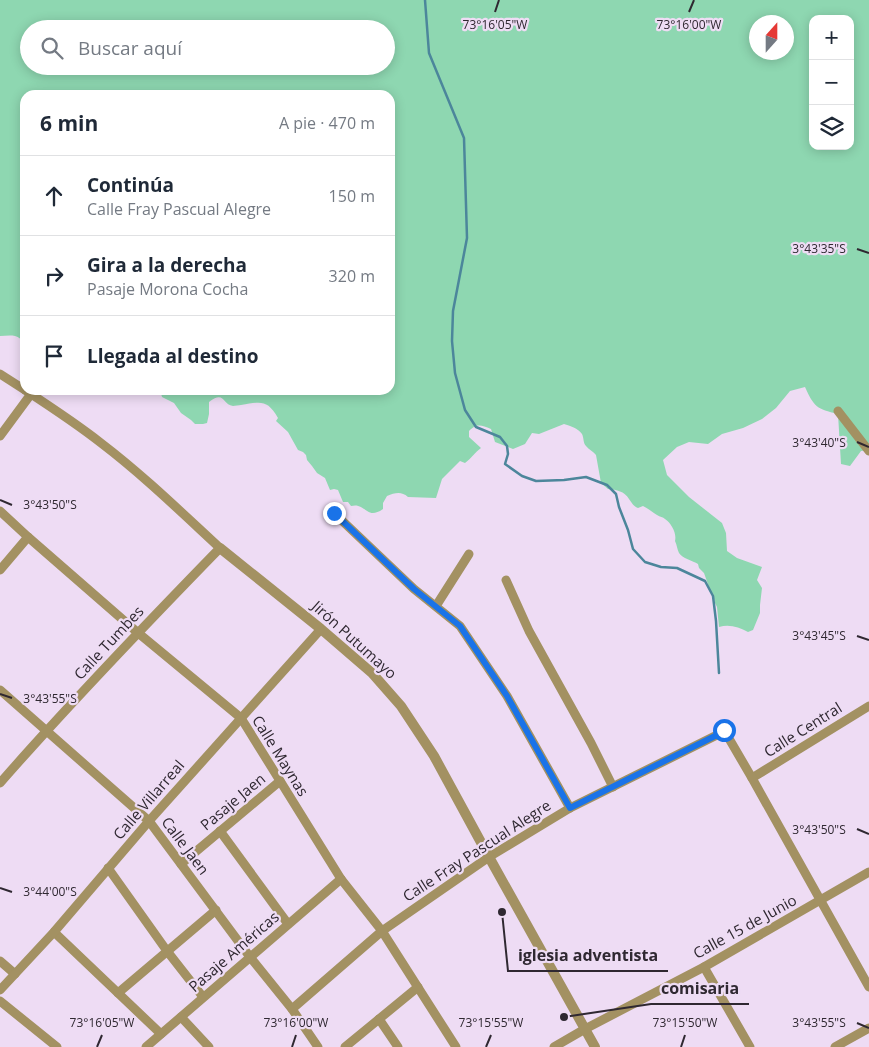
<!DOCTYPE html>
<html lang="es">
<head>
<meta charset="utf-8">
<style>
  body { margin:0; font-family:"Open Sans",sans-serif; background:#f6f6f7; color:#1f2937 }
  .controls { position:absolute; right:15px; top:15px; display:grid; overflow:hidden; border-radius:10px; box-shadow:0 2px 12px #0003 }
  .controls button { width:45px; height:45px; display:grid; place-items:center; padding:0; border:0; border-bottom:1px solid #e0e1e3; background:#fff; color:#1f2937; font:25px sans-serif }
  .compass { position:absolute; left:749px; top:15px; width:45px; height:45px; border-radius:50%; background:#fff; box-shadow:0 2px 12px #0003; rotate:21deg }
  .stop { position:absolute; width:15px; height:15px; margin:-11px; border:4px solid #1a73e8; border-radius:50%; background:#fff }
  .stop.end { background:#1a73e8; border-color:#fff; box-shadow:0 1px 5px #0008 }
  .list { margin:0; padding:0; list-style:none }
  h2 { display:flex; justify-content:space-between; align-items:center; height:65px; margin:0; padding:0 20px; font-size:21px }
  h2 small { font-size:16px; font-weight:400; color:#747a83 }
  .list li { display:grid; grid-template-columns:32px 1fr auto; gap:15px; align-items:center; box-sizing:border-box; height:80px; padding:0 20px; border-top:1px solid #e0e1e3 }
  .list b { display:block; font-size:19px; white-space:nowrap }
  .list p { margin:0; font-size:16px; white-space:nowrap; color:#747a83 }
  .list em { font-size:16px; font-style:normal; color:#747a83 }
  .icon { flex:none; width:28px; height:28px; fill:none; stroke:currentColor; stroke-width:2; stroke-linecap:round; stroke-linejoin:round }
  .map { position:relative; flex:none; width:869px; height:1047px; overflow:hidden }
  .search { position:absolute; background:#fff; box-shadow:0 2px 12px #0003; left:20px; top:20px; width:375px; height:55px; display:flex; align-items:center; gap:12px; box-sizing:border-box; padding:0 18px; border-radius:28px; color:#747a83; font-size:19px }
  .panel { position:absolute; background:#fff; box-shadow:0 2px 12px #0003; left:20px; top:90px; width:375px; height:305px; border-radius:15px }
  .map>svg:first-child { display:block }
  .green { fill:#8ed7b1; fill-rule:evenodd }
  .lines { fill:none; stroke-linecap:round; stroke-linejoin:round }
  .stream { stroke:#4c869b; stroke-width:2.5 }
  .minor { stroke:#a39162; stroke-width:9 }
  .tertiary { stroke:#a39162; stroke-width:10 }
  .route { stroke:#1a73e8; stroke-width:6 }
  .ticks { fill:none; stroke:#2f2831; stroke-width:2 }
  .labels { text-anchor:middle; stroke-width:4.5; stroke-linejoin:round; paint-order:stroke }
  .street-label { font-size:15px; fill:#2f2831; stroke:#eedcf4 }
  .ticks-label { font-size:12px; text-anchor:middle; fill:#2f2831; stroke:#eedcf4; stroke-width:4.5; stroke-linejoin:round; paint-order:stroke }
  .leader { fill:none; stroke:#2f2831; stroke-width:2 }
  .callout-dot { fill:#2f2831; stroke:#eedcf4; stroke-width:2 }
  .callout-label { font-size:16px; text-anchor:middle; font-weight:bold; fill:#2f2831; stroke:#eedcf4; stroke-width:4.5; stroke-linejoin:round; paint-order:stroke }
</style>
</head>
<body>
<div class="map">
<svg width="869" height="1047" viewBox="0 0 869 1047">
  <rect width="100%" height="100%" fill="#eedcf4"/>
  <path class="green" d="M0,0H869V450L861,451L850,466L841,464L838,414C817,409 814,407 805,387L790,391L776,408L762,419L743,428L722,434L708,444L689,442L677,447L663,460L667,475L689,497L722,523L726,533L727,551L737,558L762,567L757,580L762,588L760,605V613L753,630L748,632C739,627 729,624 719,627L717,607L715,603L713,594L710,590L704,573L699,568L698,564C693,561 682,558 679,553C677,549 677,545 675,541C677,533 671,523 665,519C663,517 660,517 657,515C652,512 649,509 643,506L638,508C633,506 632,503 629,499C624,491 617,490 608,489L601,483L596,455C593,451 589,450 586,446C583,443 584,438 582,434C578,428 570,426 564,424L539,434L532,433L525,444L513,449L495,442L491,429C481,425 477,423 469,431V437L481,448C475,452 471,459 465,463L460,461L442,479L436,498L408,497C401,491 395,493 387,496L383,503V509C366,521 366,502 351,506L348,502H343L338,490L334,489L330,490L325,478L317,473L312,466L307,460L306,455L303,452L298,450L288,432L276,421L278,418C267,399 261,402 241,405C239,405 235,406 233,406C222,405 225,390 209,402V414L207,423L203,424H195L191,420L181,413L174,403L162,397L160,390H390V95H25V340C21,340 19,337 15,336C10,335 5,336 0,336ZM813,19H850V146H813ZM756,22H786V52H756ZM29,29H386V66H29Z"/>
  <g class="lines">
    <path class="stream" d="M425,0L429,53L464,138L467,238L453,311L452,341L455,373L465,410L476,427L500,437L507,446L508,454L505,464L522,476L536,481L564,480L586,477L607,485L616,494L619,507L628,530L633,549L645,562L661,567L677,568L705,581L713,596L716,621L719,673"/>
    <g class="minor">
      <path d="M0,374L25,390"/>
      <path d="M838,411L869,451"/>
      <path d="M0,436L31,394"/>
      <path d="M0,511L28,537L137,632L241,718L341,879L382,931L456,1047"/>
      <path d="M334,513L414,589L460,626L507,696L570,808"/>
      <path d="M0,570L28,537"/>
      <path d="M506,580L529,631L591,743L613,787"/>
      <path d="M436,606L469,554"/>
      <path d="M0,690L149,821L250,957L292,1009L318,1047"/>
      <path d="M752,778L869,706"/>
      <path d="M0,783C71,702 145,625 220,548C181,512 143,475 101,443C77,424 51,407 25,390"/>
      <path d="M220,831L288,924"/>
      <path d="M181,864L280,781"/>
      <path d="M108,868L167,951L203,997"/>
      <path d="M54,932L161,1034"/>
      <path d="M0,961L15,974"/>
      <path d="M704,967L750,1047"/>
      <path d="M0,990L54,932L149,821L321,629"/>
      <path d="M118,993L216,910"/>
      <path d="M0,1001L57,1047"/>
      <path d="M292,1009L382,931L489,857L570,808L719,734L724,730L752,778L869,987"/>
      <path d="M181,1017L209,1047"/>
      <path d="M379,1019L398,1047"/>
      <path d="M146,1047L341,879"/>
      <path d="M345,1047L418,987"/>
      <path d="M554,1047L585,1029L704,967L869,872"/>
      <path d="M835,1047L869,1028"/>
    </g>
    <path class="tertiary" d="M220,548L321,629L372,673L401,706L434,756L489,857L595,1047"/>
  </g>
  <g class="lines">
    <path class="route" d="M334,513L414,589L460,626L507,696L570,808L719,734L724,730"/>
  </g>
  <path class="ticks" d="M495,12L499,0M689,12L694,0M857,249L869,253M857,442L869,447M0,500L12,505M857,636L869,640M0,694L12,698M857,829L869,834M0,888L12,892M857,1023L869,1028M97,1047L102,1035M292,1047L296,1035M486,1047L491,1035M681,1047L685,1035"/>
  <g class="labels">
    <g class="street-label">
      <text transform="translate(354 640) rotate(42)" y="5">Jirón Putumayo</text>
      <text transform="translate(109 643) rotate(-47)" y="5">Calle Tumbes</text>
      <text transform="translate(803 730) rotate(-32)" y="5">Calle Central</text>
      <text transform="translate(280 756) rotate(58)" y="5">Calle Maynas</text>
      <text transform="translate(149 800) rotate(-49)" y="5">Calle Villarreal</text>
      <text transform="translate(233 802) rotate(-40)" y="5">Pasaje Jaen</text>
      <text transform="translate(185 846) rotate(53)" y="5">Calle Jaen</text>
      <text transform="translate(477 851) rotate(-33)" y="5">Calle Fray Pascual Alegre</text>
      <text transform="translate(745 927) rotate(-29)" y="5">Calle 15 de Junio</text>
      <text transform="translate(234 952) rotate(-41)" y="5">Pasaje Américas</text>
    </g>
  </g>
  <g class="ticks-label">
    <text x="495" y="29">73°16'05"W</text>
    <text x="689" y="29">73°16'00"W</text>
    <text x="819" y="253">3°43'35"S</text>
    <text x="819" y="447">3°43'40"S</text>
    <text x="50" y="509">3°43'50"S</text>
    <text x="819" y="640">3°43'45"S</text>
    <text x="50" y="703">3°43'55"S</text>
    <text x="819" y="834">3°43'50"S</text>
    <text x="50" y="896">3°44'00"S</text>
    <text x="102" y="1027">73°16'05"W</text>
    <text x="296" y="1027">73°16'00"W</text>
    <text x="491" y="1027">73°15'55"W</text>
    <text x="685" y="1027">73°15'50"W</text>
    <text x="819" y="1027">3°43'55"S</text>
  </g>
  <path class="leader" d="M502 912L508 971H668M564 1017L651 1004H749"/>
  <g class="callout-dot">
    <circle cx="502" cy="912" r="5"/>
    <circle cx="564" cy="1017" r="5"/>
  </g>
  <g class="callout-label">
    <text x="588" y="961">iglesia adventista</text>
    <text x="700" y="994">comisaria</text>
  </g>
</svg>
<div class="controls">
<button>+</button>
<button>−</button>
<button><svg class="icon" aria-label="layers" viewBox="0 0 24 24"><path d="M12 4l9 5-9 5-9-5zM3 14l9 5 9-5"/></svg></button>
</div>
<svg class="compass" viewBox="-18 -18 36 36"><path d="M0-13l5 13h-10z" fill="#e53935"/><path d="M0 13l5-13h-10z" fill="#747a83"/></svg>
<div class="stop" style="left:724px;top:730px"></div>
<div class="stop end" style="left:334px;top:513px"></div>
<div class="search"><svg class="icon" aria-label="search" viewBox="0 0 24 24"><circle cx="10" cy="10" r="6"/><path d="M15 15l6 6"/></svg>Buscar aquí</div>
<section class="panel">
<h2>6 min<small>A pie · 470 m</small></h2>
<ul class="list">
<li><svg class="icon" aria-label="ahead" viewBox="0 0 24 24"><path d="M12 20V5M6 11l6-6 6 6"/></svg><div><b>Continúa</b><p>Calle Fray Pascual Alegre</p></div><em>150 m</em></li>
<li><svg class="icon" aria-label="right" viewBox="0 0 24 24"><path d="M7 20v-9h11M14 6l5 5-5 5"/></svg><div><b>Gira a la derecha</b><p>Pasaje Morona Cocha</p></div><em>320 m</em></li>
<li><svg class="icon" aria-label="arrive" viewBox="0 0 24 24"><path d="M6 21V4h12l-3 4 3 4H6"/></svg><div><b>Llegada al destino</b></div></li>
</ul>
</section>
</div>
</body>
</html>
